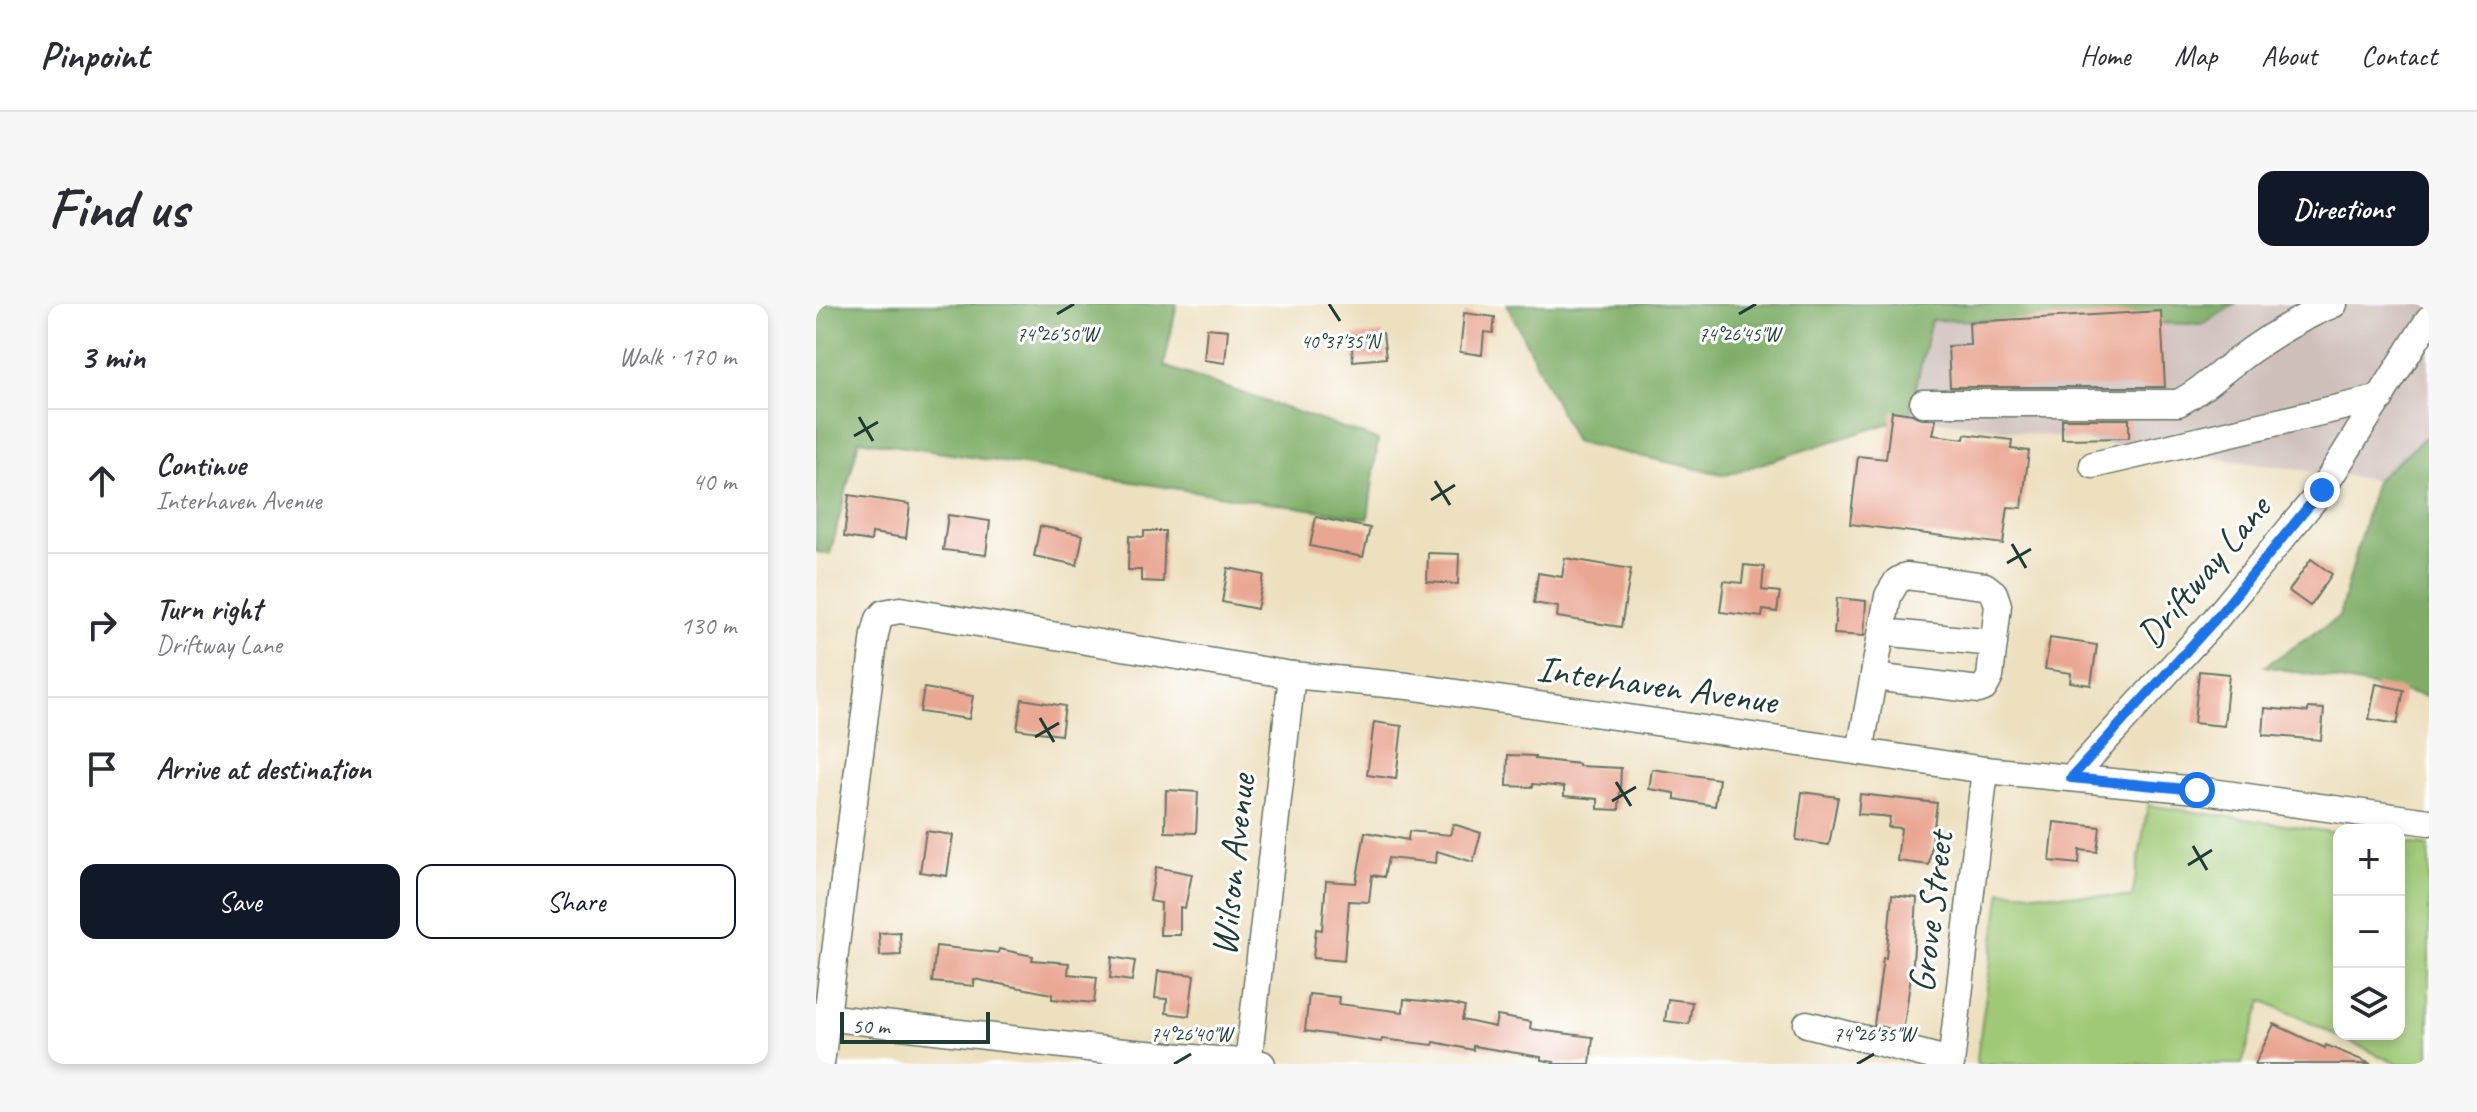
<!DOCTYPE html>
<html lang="en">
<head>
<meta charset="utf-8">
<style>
  body { margin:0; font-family:Caveat,sans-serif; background:#f7f7f7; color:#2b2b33 }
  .controls { position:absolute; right:24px; bottom:24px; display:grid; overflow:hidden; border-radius:16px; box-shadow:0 4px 12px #0003 }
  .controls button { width:72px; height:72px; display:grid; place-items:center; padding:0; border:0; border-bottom:2px solid #e1e1e2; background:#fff; color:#2b2b33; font:40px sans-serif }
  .scale { position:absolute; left:24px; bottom:20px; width:150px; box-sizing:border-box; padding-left:8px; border:4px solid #1f3d34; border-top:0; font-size:22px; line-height:28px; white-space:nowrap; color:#1f3d34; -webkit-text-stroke:6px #fff; paint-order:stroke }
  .stop { position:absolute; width:24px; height:24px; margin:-18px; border:6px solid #1a73e8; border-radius:50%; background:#fff }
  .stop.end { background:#1a73e8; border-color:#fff; box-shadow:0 2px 8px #0008 }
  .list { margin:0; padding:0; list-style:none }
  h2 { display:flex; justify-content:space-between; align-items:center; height:104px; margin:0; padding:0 32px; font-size:34px }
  h2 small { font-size:26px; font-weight:400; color:#7c7c81 }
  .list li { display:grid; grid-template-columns:52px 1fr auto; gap:24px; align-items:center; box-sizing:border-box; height:144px; padding:0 32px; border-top:2px solid #e1e1e2 }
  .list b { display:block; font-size:30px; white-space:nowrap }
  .list p { margin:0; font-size:26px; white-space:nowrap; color:#7c7c81 }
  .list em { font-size:26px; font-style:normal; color:#7c7c81 }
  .actions { display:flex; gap:16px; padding:24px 32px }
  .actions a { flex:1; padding:18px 0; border:2px solid #111827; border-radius:16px; text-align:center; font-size:28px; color:#111827 }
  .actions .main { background:#111827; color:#fff }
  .icon { flex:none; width:44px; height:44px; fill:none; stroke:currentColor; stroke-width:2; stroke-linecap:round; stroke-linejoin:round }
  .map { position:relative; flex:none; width:1613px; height:760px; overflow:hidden; border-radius:16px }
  header { display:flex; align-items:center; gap:48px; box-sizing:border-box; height:112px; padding:0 40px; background:#fff; border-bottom:2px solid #e1e1e2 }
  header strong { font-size:38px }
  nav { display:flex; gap:44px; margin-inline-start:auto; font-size:28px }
  .intro { display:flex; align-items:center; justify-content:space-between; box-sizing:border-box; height:192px; padding:0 48px }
  h1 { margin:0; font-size:56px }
  .button { padding:20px 36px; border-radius:16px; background:#111827; color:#fff; font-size:28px; font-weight:700 }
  main { display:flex; gap:48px; padding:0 48px }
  aside { flex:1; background:#fff; border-radius:16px; box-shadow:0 4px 12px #0003 }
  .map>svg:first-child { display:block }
  .industrial { fill:#cfc0bb }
  .green { fill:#9fc976; stroke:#5f8355; stroke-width:2 }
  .forest { fill:#7fad67; stroke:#4f754e; stroke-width:2 }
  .building { fill:#e9a692 }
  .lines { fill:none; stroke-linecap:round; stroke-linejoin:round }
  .minor-casing { stroke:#677665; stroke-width:29 }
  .minor { stroke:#fff; stroke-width:26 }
  .route { stroke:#1a73e8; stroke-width:10 }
  .ticks { fill:none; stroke:#1f3d34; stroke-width:3 }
  .labels { text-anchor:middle; stroke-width:6; stroke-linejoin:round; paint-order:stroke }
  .street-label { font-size:38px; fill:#1f3d34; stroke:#fff }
  .ticks-label { font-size:20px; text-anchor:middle; fill:#1f3d34; stroke:#fff; stroke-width:6; stroke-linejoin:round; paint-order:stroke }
</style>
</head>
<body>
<header>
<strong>Pinpoint</strong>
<nav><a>Home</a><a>Map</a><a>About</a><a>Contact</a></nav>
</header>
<div class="intro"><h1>Find us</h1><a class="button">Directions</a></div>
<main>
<aside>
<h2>3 min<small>Walk · 170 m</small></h2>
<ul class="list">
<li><svg class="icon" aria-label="ahead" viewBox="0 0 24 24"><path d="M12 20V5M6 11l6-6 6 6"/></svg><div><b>Continue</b><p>Interhaven Avenue</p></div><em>40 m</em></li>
<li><svg class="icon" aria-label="right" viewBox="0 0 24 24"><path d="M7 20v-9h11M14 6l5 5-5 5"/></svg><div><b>Turn right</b><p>Driftway Lane</p></div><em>130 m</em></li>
<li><svg class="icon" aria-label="arrive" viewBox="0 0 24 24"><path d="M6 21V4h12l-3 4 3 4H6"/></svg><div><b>Arrive at destination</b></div></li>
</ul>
<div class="actions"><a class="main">Save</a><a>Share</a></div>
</aside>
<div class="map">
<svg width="1613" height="760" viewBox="0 0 1613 760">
  <rect width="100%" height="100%" fill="#fff"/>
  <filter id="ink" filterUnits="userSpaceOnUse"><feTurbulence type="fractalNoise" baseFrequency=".0125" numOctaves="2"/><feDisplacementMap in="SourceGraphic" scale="16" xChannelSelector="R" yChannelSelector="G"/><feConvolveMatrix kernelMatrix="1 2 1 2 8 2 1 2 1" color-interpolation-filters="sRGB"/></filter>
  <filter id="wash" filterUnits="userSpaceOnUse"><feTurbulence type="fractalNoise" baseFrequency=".006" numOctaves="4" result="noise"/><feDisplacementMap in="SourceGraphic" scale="32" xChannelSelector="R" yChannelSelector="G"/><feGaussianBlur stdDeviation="1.8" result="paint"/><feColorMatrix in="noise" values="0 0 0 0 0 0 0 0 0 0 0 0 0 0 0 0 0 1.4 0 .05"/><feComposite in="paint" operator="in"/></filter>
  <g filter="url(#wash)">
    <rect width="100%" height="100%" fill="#ede0bf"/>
    <path class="industrial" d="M1419,0H1613V130L1560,176L1093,113L1115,16L1386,20Z"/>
    <path class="green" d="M1332,501L1523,529V730H1583V538L1613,542V760H1581L1446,696L1426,760H1160L1185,587L1316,594Z"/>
    <g class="forest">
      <path d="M0,0H361L348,62L562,136L552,214L43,136L14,250L0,248Z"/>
      <path d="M691,0H1419L1387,20L1115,16L1093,113L910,171L759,138Z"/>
      <path d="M1613,130V393L1449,362L1523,313L1560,176Z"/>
    </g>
    <g id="blocks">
      <g class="building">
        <path d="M1345,7L1349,83H1134L1132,42L1154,41L1153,18Z"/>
        <path d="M648,9L679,13L677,29L668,28L666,51L644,48Z"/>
        <path d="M391,24L412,26L409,59L388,56Z"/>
        <path d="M567,29L570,54L537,57L535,32Z"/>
        <path d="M1076,107L1096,110L1106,115H1120L1117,131L1148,135L1149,130L1196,136L1195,145L1213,147L1206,204L1192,203L1187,240L1034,220L1042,152L1070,155Z"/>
        <path d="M1246,115H1313V134L1246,135Z"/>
        <path d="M33,191L94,200L90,234L56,229L55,237L28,233Z"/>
        <path d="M132,211L174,217L170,251L127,246Z"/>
        <path d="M500,213L554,224L547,253L494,242Z"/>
        <path d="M224,222L267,231L261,261L218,252Z"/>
        <path d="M328,227H349L347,278L325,277V266H312L313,232L328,233Z"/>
        <path d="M612,249L643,250L642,280L611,278Z"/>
        <path d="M749,254L815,265L805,323L741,313L742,303L718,299L722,269L746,273Z"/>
        <path d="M1495,255L1516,270L1494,302L1473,287Z"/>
        <path d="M928,261L948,263L946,286L964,288L961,308L947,306L946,313L904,308L908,277L926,279Z"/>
        <path d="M412,264L448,271L441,305L406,298Z"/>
        <path d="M1021,294L1050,297L1048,332L1018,330Z"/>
        <path d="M1234,334L1281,341L1275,381L1254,378L1255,369L1229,365Z"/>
        <path d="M1383,367L1413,370L1408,422L1378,419Z"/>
        <path d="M1560,380L1588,386L1581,420L1553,415Z"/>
        <path d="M108,384L157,392L153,415L104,408Z"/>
        <path d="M206,395L249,402L245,431L201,425Z"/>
        <path d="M1449,404L1492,408V404L1508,405L1505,436L1447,431Z"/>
        <path d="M558,418L586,422L580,475L551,471Z"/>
        <path d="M692,451L719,452V455L763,460V462L805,464L803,506L782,505V495L748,492V483L717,480V483L691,482Z"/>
        <path d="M836,465L903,475L899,502L859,495V489L833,485Z"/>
        <path d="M350,486L382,488L380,529L349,528Z"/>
        <path d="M986,488L1022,493L1013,541L980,536Z"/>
        <path d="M1044,490L1121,499L1113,561L1081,557L1085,524L1072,523L1074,513L1042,510Z"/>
        <path d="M1238,518L1284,523L1281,548L1264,546L1263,560L1234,557Z"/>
        <path d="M637,520L665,529L657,558L621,547L620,559L572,554L568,573L556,571L553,598L533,597L528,657L497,654L500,625L506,626L510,577L540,579L549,528L592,536L593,527L634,531Z"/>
        <path d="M110,527L137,531L131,572L104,568Z"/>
        <path d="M340,563L376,570L369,604L364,603V631H344L345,599L334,597Z"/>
        <path d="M1076,591L1101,594L1097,658L1087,728L1058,721L1067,654H1070Z"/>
        <path d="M84,628L85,651L64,652L63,629Z"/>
        <path d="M120,642L182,649L183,645L217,652L216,656L253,659L252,670L281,673L278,699L236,695V690L158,675V682L116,678Z"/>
        <path d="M296,653L319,657L316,677L294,674Z"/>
        <path d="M342,667L378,671L373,712L350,709L351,695L339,694Z"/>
        <path d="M493,690L523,693L522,700L587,708L588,695L636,700L649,703L646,716L679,723L681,712L715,718L714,725L777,733L774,760H737L738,758L725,756V753L657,742V746L618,738L617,741L566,735L565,738L489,727Z"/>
        <path d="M852,695L876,698L873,720L849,717Z"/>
        <path d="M1458,720L1509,744L1510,741L1555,760H1439Z"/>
      </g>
    </g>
  </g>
  <g filter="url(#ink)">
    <use href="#blocks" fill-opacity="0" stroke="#677665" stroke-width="2"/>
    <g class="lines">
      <g class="minor-casing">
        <g id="minor">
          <path d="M1107,99H1362C1384,88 1399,73 1419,58C1449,35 1483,14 1518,0"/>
          <path d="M1277,161L1565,94"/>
          <path d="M1066,328L1178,339"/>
          <path d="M1044,448L1072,292L1081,277L1090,272L1169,282L1178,289L1182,301L1174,373L1168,384L1163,386L1058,373"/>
          <path d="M1255,474L1397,318L1506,186L1613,15"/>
          <path d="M0,712L297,747L446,760"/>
          <path d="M991,720L1135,757"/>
          <path d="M5,760L59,330L63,315L68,309L84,306L476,371L592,382L1169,466L1381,486L1613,518"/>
          <path d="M432,760L476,371"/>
          <path d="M1135,760L1169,466"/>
        </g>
      </g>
      <use href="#minor" class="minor"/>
    </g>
  </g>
  <g class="lines" filter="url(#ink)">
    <path class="route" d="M1381,486L1255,474L1397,318L1506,186"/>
  </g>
  <path class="ticks" d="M513,0L524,17M241,10L258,0M923,10L940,0M43,113L57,137M38,132L62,118M619,177L634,201M615,196L639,181M1196,240L1210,264M1191,259L1215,245M224,414L238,438M219,433L243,419M800,478L815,502M796,497L820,483M1377,542L1391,566M1372,561L1396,546M358,760L375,750M1041,760L1058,750"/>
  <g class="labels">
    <g class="street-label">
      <text transform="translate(1387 267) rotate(-50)" y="13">Driftway Lane</text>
      <text transform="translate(841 380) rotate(8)" y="13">Interhaven Avenue</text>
      <text transform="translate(416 561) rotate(-84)" y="13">Wilson Avenue</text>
      <text transform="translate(1114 608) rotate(-83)" y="13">Grove Street</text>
    </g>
  </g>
  <g class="ticks-label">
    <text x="241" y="37">74°26'50"W</text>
    <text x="923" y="37">74°26'45"W</text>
    <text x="524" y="44">40°37'35"N</text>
    <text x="375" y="737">74°26'40"W</text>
    <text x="1058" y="737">74°26'35"W</text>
  </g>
</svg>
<div class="controls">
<button>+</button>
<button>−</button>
<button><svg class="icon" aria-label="layers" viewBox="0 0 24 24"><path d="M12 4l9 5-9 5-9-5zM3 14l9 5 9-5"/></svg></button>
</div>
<div class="scale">50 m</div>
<div class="stop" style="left:1381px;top:486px"></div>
<div class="stop end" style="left:1506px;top:186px"></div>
</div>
</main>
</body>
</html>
